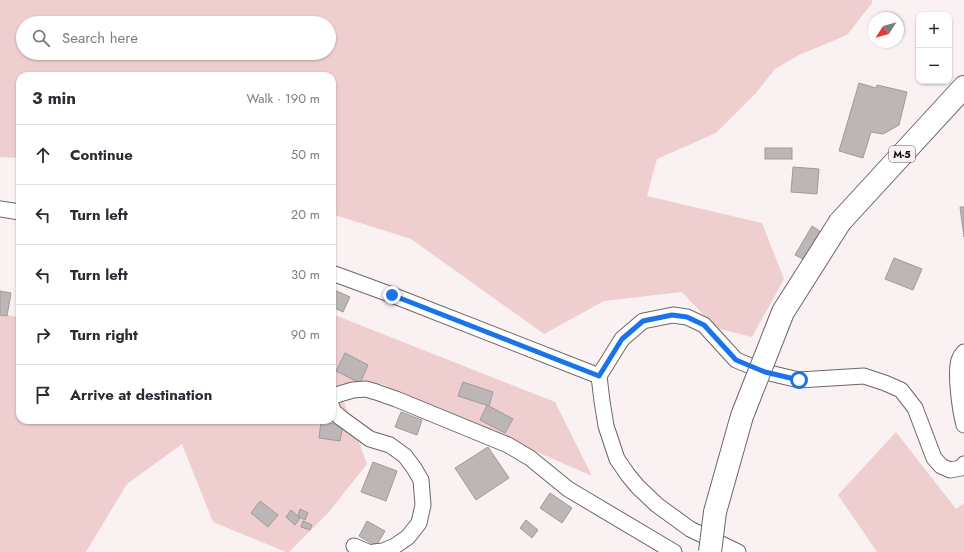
<!DOCTYPE html>
<html lang="en">
<head>
<meta charset="utf-8">
<style>
  body { margin:0; font-family:Jost,sans-serif; background:#f7f7f7; color:#2b2b33 }
  .controls { position:absolute; right:12px; top:12px; display:grid; overflow:hidden; border-radius:8px; box-shadow:0 1px 3px #0004 }
  .controls button { width:36px; height:36px; display:grid; place-items:center; padding:0; border:0; border-bottom:1px solid #e1e1e2; background:#fff; color:#2b2b33; font:20px sans-serif }
  .compass { position:absolute; left:868px; top:12px; width:36px; height:36px; border-radius:50%; background:#fff; box-shadow:0 1px 3px #0004; rotate:234deg }
  .stop { position:absolute; width:12px; height:12px; margin:-9px; border:3px solid #1a73e8; border-radius:50%; background:#fff }
  .stop.end { background:#1a73e8; border-color:#fff; box-shadow:0 1px 4px #0008 }
  .list { margin:0; padding:0; list-style:none }
  h2 { display:flex; justify-content:space-between; align-items:center; height:52px; margin:0; padding:0 16px; font-size:17px }
  h2 small { font-size:13px; font-weight:400; color:#7c7c81 }
  .list li { display:grid; grid-template-columns:26px 1fr auto; gap:12px; align-items:center; box-sizing:border-box; height:60px; padding:0 16px; border-top:1px solid #e1e1e2 }
  .list b { display:block; font-size:15px; white-space:nowrap }
  .list em { font-size:13px; font-style:normal; color:#7c7c81 }
  .icon { flex:none; width:22px; height:22px; fill:none; stroke:currentColor; stroke-width:2; stroke-linecap:round; stroke-linejoin:round }
  .map { position:relative; flex:none; width:964px; height:552px; overflow:hidden }
  .search { position:absolute; background:#fff; box-shadow:0 1px 3px #0004; left:16px; top:16px; width:320px; height:44px; display:flex; align-items:center; gap:10px; box-sizing:border-box; padding:0 14px; border-radius:22px; color:#7c7c81; font-size:15px }
  .panel { position:absolute; background:#fff; box-shadow:0 1px 3px #0004; left:16px; top:72px; width:320px; height:352px; border-radius:12px }
  .map>svg:first-child { display:block }
  .green { fill:#efced0; fill-rule:evenodd }
  .building { fill:#bdb6b6; stroke:#a1999a }
  .lines { fill:none; stroke-linecap:round; stroke-linejoin:round }
  .street-casing { stroke:#6e6767; stroke-width:17 }
  .primary-casing { stroke:#6e6767; stroke-width:24 }
  .street { stroke:#fff; stroke-width:15 }
  .primary { stroke:#fff; stroke-width:22 }
  .primary-bridge-casing { stroke:#6e6767; stroke-width:24; stroke-linecap:butt }
  .primary-bridge { stroke:#fff; stroke-width:22 }
  .route { stroke:#1a73e8; stroke-width:5 }
  .labels { text-anchor:middle; stroke-width:3.5; stroke-linejoin:round; paint-order:stroke }
  .shield { fill:#f9f1f2; stroke:#585454; stroke-width:1 }
  .shield-label { font-size:10px; font-weight:bold; fill:#131010 }
</style>
</head>
<body>
<div class="map">
<svg width="964" height="552" viewBox="0 0 964 552">
  <rect width="100%" height="100%" fill="#f9f1f2"/>
  <g class="green">
    <path d="M0,0H872V3L847,35L799,55L775,69L756,93L716,133L657,159L647,196L762,223L784,279L752,337L716,328L682,292L604,301L544,334L411,239L332,214V76H20V158L0,157ZM23,23H329V53H23Z"/>
    <path d="M0,313L20,318V420H332V314L555,402L592,476L382,384L339,389L367,464L328,513L289,552H286L213,522L182,444L127,484L86,552H0Z"/>
    <path d="M896,432L956,509L964,503V552H877L838,495Z"/>
  </g>
  <g class="building">
    <path d="M859,83L876,88L877,85L907,92L899,125L883,134L871,132L863,158L839,151Z"/>
    <rect x="765" y="148" width="27" height="11"/>
    <path d="M793,167L819,169L817,194L791,192Z"/>
    <path d="M960,207H964V237Z"/>
    <path d="M812,226L821,232L805,260L795,255Z"/>
    <path d="M894,258L922,269L913,290L885,279Z"/>
    <path d="M332,289L350,297L343,312L332,307Z"/>
    <path d="M0,291L11,293L7,316L0,315Z"/>
    <path d="M345,353L368,365L360,383L336,371Z"/>
    <path d="M463,382L493,392L489,406L458,396Z"/>
    <path d="M487,405L513,419L505,433L480,420Z"/>
    <path d="M401,412L422,420L417,435L395,427Z"/>
    <path d="M321,422L343,425L340,441L319,438Z"/>
    <path d="M488,447L509,478L476,500L455,468Z"/>
    <path d="M373,462L397,471L386,501L361,492Z"/>
    <path d="M550,493L572,508L562,523L540,508Z"/>
    <path d="M260,501L278,515L268,527L251,513Z"/>
    <path d="M300,509L308,513L305,520L298,516Z"/>
    <path d="M291,510L300,518L295,525L286,517Z"/>
    <path d="M526,520L538,530L532,538L520,528Z"/>
    <path d="M303,521L312,525L310,530L301,527Z"/>
    <path d="M367,521L385,531L376,546L359,536Z"/>
  </g>
  <g class="lines">
    <g class="street-casing">
      <g id="street">
        <path d="M0,209L20,212"/>
        <path d="M332,273L392,295L599,376"/>
        <path d="M964,352C962,354 960,357 959,360C955,374 960,410 964,425"/>
        <path d="M332,399L333,396L336,395L353,390L366,389L376,392L396,399L508,445L530,458L568,489L674,552"/>
        <path d="M332,407L333,411L341,418L370,439L390,445L405,456L414,468L421,480L423,505L419,523L408,537L395,546L383,551L374,552"/>
        <path d="M354,546L368,552"/>
        <path d="M738,552L690,529L657,505L638,487L628,475L617,459L606,426L602,401L599,376L622,339L643,321L673,315L687,317L704,325L736,360L765,372L799,380L864,376L885,383L901,390L915,408L934,458L941,466L950,470L961,468L964,464"/>
      </g>
    </g>
    <g class="primary-casing">
      <path id="primary" d="M840,222L964,87"/>
    </g>
    <use href="#street" class="street"/>
    <use href="#primary" class="primary"/>
    <g class="primary-bridge-casing">
      <path id="primary-bridge" d="M710,552L715,512L742,416L783,312L840,222"/>
    </g>
    <use href="#primary-bridge" class="primary-bridge"/>
  </g>
  <g class="lines">
    <path class="route" d="M392,295L599,376L622,339L643,321L672,315L687,317L704,325L736,360L765,372L799,380"/>
  </g>
  <g class="labels">
    <rect class="shield" x="889" y="146" width="26" height="16" rx="3"/>
    <g class="shield-label">
      <text x="902" y="158">M-5</text>
    </g>
  </g>
</svg>
<div class="controls">
<button>+</button>
<button>−</button>
</div>
<svg class="compass" viewBox="-18 -18 36 36"><path d="M0-13l5 13h-10z" fill="#e53935"/><path d="M0 13l5-13h-10z" fill="#7c7c81"/></svg>
<div class="stop" style="left:799px;top:380px"></div>
<div class="stop end" style="left:392px;top:295px"></div>
<div class="search"><svg class="icon" aria-label="search" viewBox="0 0 24 24"><circle cx="10" cy="10" r="6"/><path d="M15 15l6 6"/></svg>Search here</div>
<section class="panel">
<h2>3 min<small>Walk · 190 m</small></h2>
<ul class="list">
<li><svg class="icon" aria-label="ahead" viewBox="0 0 24 24"><path d="M12 20V5M6 11l6-6 6 6"/></svg><div><b>Continue</b></div><em>50 m</em></li>
<li><svg class="icon" aria-label="left" viewBox="0 0 24 24"><path d="M17 20v-9H6M10 6l-5 5 5 5"/></svg><div><b>Turn left</b></div><em>20 m</em></li>
<li><svg class="icon" aria-label="left" viewBox="0 0 24 24"><path d="M17 20v-9H6M10 6l-5 5 5 5"/></svg><div><b>Turn left</b></div><em>30 m</em></li>
<li><svg class="icon" aria-label="right" viewBox="0 0 24 24"><path d="M7 20v-9h11M14 6l5 5-5 5"/></svg><div><b>Turn right</b></div><em>90 m</em></li>
<li><svg class="icon" aria-label="arrive" viewBox="0 0 24 24"><path d="M6 21V4h12l-3 4 3 4H6"/></svg><div><b>Arrive at destination</b></div></li>
</ul>
</section>
</div>
</body>
</html>
